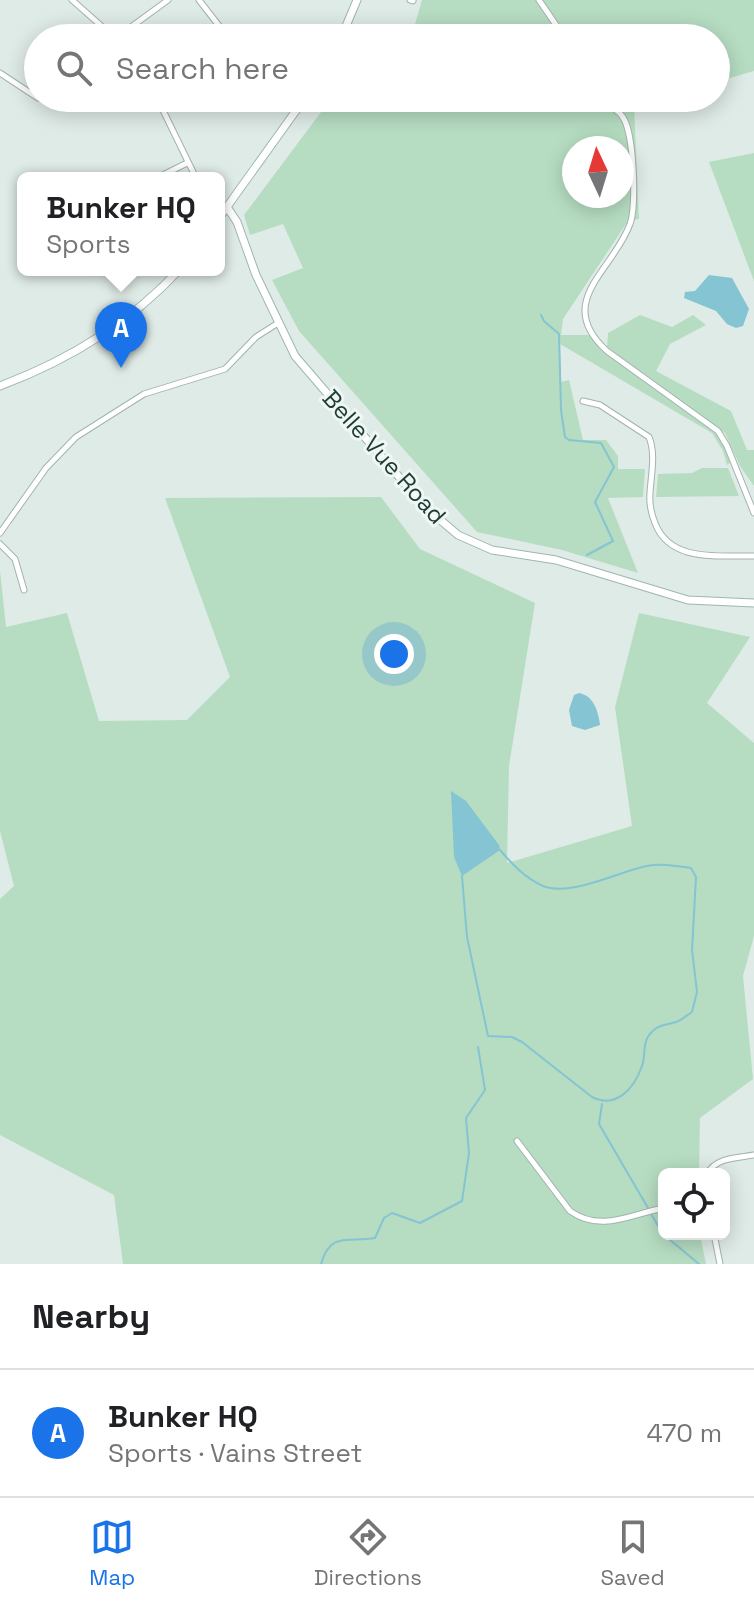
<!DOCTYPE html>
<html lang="en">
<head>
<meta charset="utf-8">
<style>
  body { margin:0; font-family:"Space Grotesk",sans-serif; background:#f6f6f6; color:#202124 }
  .controls { position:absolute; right:24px; bottom:24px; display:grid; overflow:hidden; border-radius:12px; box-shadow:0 4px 20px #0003 }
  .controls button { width:72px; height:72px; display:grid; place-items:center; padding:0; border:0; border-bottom:2px solid #e0e0e0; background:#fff; color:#202124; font:40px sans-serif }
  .compass { position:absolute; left:562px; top:136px; width:72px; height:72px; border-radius:50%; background:#fff; box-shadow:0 4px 20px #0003; rotate:356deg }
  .you { position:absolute; left:394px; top:654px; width:28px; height:28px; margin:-20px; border:6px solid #fff; border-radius:50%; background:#1a73e8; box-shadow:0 0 0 12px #1a73e833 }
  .badge { display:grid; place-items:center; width:52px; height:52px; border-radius:50%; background:#1a73e8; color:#fff; font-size:26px; font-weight:700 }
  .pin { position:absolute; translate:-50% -66px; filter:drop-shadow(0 2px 4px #0008) }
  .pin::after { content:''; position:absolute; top:42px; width:28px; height:24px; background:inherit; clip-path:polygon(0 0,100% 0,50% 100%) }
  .popup { position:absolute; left:17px; top:172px; width:208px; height:104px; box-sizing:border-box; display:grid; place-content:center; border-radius:12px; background:#fff; filter:drop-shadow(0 2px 6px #0005); font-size:26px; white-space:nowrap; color:#757577 }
  .popup b { font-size:30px; color:#202124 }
  .popup::after { content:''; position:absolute; left:50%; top:100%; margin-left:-16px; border:16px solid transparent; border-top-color:#fff }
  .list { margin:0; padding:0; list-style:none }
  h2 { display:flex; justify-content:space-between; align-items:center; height:104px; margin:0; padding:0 32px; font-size:34px }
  h2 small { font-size:26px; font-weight:400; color:#757577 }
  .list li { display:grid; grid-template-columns:52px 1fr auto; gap:24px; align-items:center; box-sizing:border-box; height:128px; padding:0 32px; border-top:2px solid #e0e0e0 }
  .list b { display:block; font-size:30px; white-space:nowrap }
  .list p { margin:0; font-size:26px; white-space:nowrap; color:#757577 }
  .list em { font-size:26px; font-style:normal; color:#757577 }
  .icon { flex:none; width:44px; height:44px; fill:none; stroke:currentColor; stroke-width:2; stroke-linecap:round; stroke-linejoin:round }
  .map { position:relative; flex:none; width:754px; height:1264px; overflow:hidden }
  .search { position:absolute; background:#fff; box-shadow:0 4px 20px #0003; left:24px; right:24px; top:24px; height:88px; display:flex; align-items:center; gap:20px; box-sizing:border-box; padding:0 28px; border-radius:44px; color:#757577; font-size:30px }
  .sheet { height:232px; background:#fff }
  nav { display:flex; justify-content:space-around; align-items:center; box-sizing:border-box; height:112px; border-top:2px solid #e0e0e0; background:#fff; font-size:22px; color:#757577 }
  nav a { display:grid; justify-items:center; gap:4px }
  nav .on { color:#1a73e8 }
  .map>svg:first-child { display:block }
  .green { fill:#b6ddc2; fill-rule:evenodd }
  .water { fill:#84c4d3 }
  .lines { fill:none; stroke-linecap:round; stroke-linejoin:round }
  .stream { stroke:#84c4d3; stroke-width:2 }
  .street-casing { stroke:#a2b3ad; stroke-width:7 }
  .secondary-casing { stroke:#9db7af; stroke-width:9 }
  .street { stroke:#fff; stroke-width:5 }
  .secondary { stroke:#fff; stroke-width:7 }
  .labels { text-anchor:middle; stroke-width:6; stroke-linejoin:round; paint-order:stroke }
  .street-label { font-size:24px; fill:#1f3b35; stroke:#eff7f4 }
</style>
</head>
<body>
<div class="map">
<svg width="754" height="1264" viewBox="0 0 754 1264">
  <rect width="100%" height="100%" fill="#dfebe6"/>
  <g class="green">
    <path d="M422,0H754V71L716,82V38H411Z"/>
    <path d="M369,98H660L634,106L639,219L628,221L563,319L561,335H589L602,349L716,432L723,440L730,463L727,465L723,451L712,433L560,344L561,382L569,380L583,440H606L618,456V469H645L643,497L608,498L638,573L562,550L477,532L299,331L272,280L303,268L283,224L250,235L244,215L327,104ZM574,148H622V196H574Z"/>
    <path d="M754,153V281L709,162Z"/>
    <path d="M640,315L672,327L693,315L706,325L670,344L656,371L731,411L747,450H754V486L740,466L725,433L607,348L608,333Z"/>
    <path d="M702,468H728L739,496L656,497L658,474L692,473Z"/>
    <path d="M381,497L420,549L535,603L509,766L507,863L632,826L615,707L639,613L750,637L707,703L754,743V936L743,976L753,1079L700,1118L699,1174H664V1234H700L706,1264H123L114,1195L0,1135V899L14,886L0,831V571L6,627L67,613L99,721L187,720L230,677L165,498Z"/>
  </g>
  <g class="water">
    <path d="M709,275L732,278L749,309L743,326L736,328L727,324L716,311L684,298L685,292L695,291Z"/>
    <path d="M579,693C594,696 598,711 600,725L585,730L572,726L569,710L574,695Z"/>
    <path d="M451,791L466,801L499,845L500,850L462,876L454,857Z"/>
  </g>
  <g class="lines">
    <g class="stream">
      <path d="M541,315L544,321L559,334L561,410L565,437L569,440L601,443L614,467L595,502L613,541L587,555"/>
      <path d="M462,876L467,937L488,1036L512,1037L522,1042L592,1097C616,1109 634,1089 642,1066C646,1056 642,1044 649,1035C658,1024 663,1026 676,1022C682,1020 687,1015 692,1012L697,992L692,950L696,877L691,868C676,866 661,863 647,866C617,872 571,897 543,886C525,878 512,864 500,850"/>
      <path d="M602,1104L599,1124L648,1208"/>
      <path d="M651,1214L663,1234L699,1264"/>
      <path d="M321,1264C331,1230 350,1243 375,1238L384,1218L392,1213L420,1223L462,1201L469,1153L466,1118L485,1090L478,1047"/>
    </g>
    <g class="street-casing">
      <g id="street">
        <path d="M72,0L115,38"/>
        <path d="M199,0L220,27"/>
        <path d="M410,0L413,1"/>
        <path d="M539,0L565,38"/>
        <path d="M116,38L168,0"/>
        <path d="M0,73L38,98"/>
        <path d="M157,98L196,178"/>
        <path d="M598,98C605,104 617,108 622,116C634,130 637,207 630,224C613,271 553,302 607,351L718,431L727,446L754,513"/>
        <path d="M157,178L187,163"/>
        <path d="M583,401L600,405L649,437C656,454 651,475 650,493C649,504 651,513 655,523C670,563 719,555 754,556"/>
        <path d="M0,533L46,468L76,437L144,394L225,369L256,337L278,323"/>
        <path d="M0,544L15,559L24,590"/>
        <path d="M517,1141L570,1211C601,1233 631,1214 664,1208"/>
        <path d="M707,1174C716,1157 737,1158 754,1155"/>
        <path d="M714,1234L720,1264"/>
      </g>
    </g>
    <g class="secondary-casing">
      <g id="secondary">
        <path d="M341,38L357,0"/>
        <path d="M227,207L237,222L256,275L295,356L424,506L458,535L492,550L556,560L688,600L754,603"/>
        <path d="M219,218L305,98"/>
        <path d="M0,386C69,360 129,324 179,270"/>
      </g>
    </g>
    <use href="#street" class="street"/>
    <use href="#secondary" class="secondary"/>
  </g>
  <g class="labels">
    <g class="street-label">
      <text transform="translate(384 457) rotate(48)" y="8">Belle Vue Road</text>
    </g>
  </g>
</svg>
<div class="controls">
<button><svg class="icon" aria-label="locate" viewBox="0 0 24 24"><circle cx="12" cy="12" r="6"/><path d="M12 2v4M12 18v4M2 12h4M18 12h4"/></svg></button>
</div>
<svg class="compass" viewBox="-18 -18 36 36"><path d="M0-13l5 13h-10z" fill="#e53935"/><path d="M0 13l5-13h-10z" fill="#757577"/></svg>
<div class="you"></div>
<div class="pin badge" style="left:121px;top:368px">A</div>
<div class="popup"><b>Bunker HQ</b>Sports</div>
<div class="search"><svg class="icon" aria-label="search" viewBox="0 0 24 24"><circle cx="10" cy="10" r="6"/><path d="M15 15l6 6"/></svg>Search here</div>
</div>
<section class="sheet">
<h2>Nearby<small></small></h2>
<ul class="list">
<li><span class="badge">A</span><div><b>Bunker HQ</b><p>Sports · Vains Street</p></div><em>470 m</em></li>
</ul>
</section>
<nav>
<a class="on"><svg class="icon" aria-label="map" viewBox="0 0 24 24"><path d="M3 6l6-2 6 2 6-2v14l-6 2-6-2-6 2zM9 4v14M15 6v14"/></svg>Map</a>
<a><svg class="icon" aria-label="directions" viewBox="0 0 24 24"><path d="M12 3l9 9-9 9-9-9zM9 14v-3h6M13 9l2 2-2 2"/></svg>Directions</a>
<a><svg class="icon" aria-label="saved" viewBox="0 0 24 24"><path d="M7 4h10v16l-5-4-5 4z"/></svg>Saved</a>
</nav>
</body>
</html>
